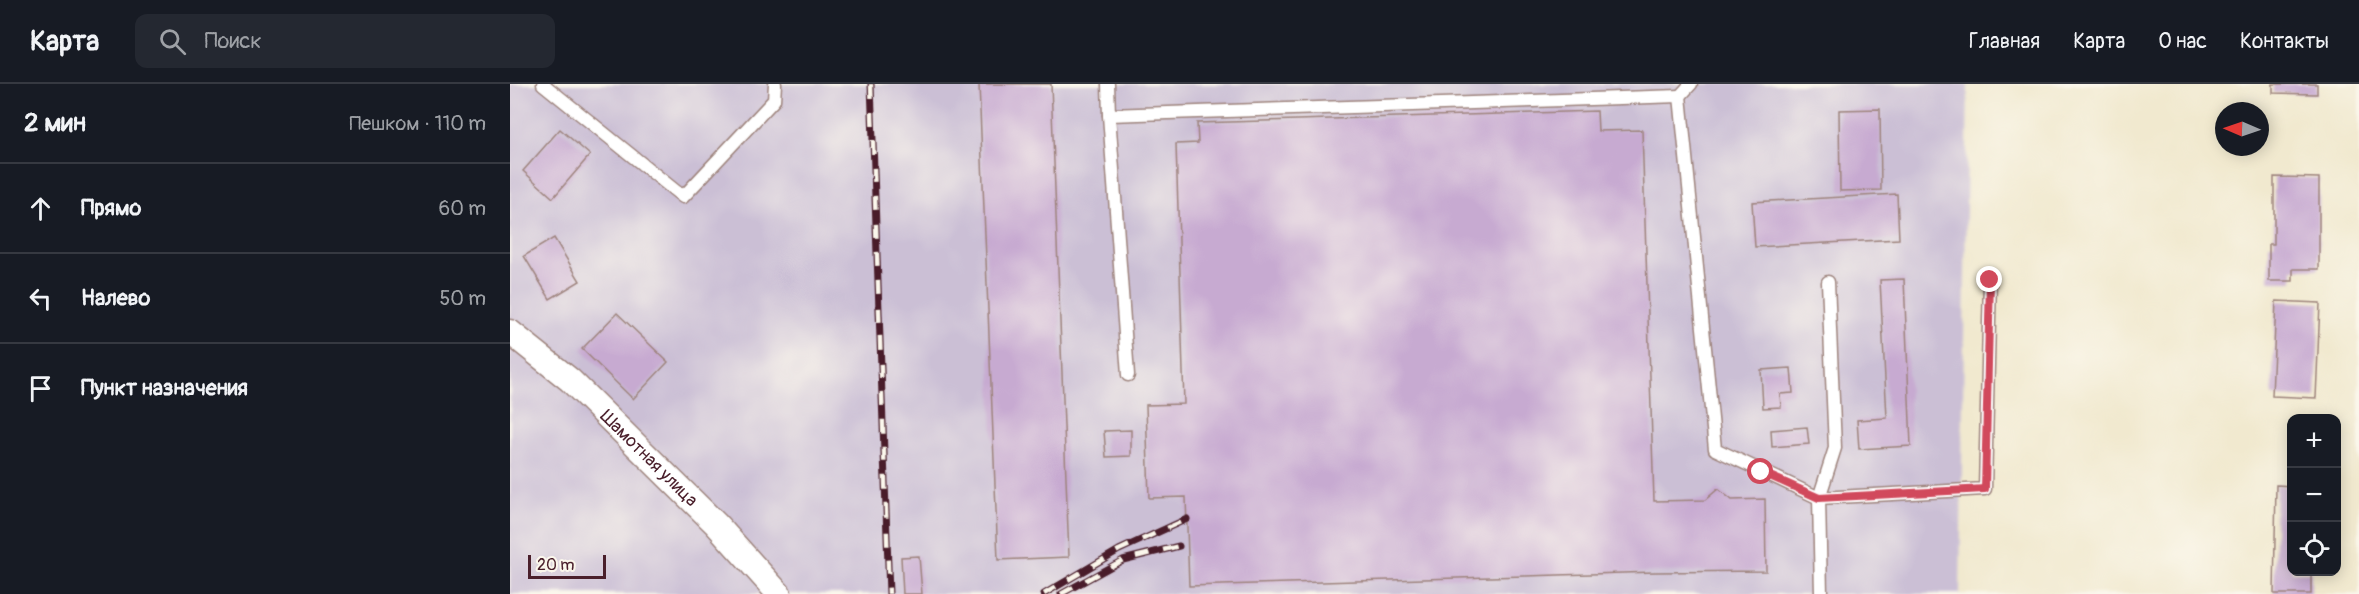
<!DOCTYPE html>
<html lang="ru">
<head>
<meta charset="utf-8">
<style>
  body { margin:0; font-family:Pangolin,sans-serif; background:#242831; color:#f1f3f6 }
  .controls { position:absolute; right:18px; bottom:18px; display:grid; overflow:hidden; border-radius:12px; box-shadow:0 3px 15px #0003 }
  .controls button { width:54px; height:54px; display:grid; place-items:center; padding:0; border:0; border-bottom:2px solid #363941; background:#171b24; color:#f1f3f6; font:30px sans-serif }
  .compass { position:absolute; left:1705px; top:18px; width:54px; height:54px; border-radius:50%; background:#171b24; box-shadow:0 3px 15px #0003; rotate:272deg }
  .scale { position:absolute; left:18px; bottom:15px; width:78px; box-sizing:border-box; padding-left:6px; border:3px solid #4a1f2b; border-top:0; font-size:16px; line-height:21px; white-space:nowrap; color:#4a1f2b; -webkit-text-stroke:4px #fbf7ec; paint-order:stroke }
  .stop { position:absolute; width:18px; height:18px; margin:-14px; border:4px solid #d1495b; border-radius:50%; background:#fff }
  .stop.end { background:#d1495b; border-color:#fff; box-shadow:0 2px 6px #0008 }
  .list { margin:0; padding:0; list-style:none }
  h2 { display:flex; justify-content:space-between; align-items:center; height:78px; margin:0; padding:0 24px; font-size:26px }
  h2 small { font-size:20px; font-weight:400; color:#9ea1a6 }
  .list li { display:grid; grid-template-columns:39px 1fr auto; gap:18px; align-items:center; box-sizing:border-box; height:90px; padding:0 24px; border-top:2px solid #363941 }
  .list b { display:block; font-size:22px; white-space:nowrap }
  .list em { font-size:20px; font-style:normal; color:#9ea1a6 }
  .icon { flex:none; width:33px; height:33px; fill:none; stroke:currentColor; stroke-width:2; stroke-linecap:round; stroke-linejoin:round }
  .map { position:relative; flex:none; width:1849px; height:510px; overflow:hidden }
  header { display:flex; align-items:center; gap:36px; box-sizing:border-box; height:84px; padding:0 30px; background:#171b24; border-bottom:2px solid #363941 }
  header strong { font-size:28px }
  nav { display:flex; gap:33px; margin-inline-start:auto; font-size:21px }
  .search { width:420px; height:54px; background:#242831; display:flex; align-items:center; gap:15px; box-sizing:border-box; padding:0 21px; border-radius:12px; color:#9ea1a6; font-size:22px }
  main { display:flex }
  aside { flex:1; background:#171b24 }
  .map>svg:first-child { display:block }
  .industrial { fill:#cbbfd5 }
  .building { fill:#c7aad1 }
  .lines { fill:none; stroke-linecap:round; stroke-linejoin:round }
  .service-casing { stroke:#9e847d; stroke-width:15 }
  .minor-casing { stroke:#9e847d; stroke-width:27 }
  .service { stroke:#fff; stroke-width:12 }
  .minor { stroke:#fff; stroke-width:24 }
  .rail-casing { stroke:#4a1f2b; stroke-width:7 }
  .rail { stroke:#fbf7ec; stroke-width:4.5; stroke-dasharray:14; stroke-linecap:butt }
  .route { stroke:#d1495b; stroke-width:8 }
  .labels { text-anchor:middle; stroke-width:4.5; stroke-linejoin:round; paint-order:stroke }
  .street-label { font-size:18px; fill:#4a1f2b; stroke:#fbf7ec }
</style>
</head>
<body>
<header>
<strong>Карта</strong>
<div class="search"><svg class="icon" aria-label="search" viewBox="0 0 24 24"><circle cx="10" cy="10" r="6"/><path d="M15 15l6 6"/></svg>Поиск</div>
<nav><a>Главная</a><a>Карта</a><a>О нас</a><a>Контакты</a></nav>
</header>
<main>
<aside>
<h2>2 мин<small>Пешком · 110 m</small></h2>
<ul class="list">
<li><svg class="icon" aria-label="ahead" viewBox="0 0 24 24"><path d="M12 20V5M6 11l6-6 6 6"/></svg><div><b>Прямо</b></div><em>60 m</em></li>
<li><svg class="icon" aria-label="left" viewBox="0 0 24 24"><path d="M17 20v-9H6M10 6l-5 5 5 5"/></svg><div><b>Налево</b></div><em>50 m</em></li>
<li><svg class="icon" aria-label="arrive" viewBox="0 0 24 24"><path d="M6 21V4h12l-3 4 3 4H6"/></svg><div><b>Пункт назначения</b></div></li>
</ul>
</aside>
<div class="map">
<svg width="1849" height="510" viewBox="0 0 1849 510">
  <rect width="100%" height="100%" fill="#fbf7ec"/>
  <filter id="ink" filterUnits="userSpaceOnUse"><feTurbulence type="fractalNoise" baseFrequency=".0167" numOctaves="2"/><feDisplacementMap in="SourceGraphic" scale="12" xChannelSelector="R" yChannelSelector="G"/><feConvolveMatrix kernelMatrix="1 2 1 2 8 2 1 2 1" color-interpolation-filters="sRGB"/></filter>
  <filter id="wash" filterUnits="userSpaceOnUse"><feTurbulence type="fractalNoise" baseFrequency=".008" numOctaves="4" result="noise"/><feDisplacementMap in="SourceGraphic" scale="24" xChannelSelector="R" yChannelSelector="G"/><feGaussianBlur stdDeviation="1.35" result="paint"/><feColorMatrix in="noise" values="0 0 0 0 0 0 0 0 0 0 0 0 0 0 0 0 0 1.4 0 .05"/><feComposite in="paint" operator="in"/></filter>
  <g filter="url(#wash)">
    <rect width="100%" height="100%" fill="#f1e9cf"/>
    <path class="industrial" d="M0,0H1458L1450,510H0Z"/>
    <g id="blocks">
      <g class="building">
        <path d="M469,0H541L559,473L488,476Z"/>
        <path d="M1763,0H1807V10L1763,9Z"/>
        <path d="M1370,25L1371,106L1330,107L1329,26Z"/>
        <path d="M1087,27L1088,47L1132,46L1144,417L1195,416L1208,405L1222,416L1255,415L1256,487L1145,488L679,502L676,413L639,414L636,321L674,320L666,60L688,59L687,39Z"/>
        <path d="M50,45L80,71L43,114L13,87Z"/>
        <path d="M1764,93L1809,94V185H1783V197H1759V160H1764Z"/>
        <path d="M1387,110L1389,155L1245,163L1242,118Z"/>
        <path d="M44,154L70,197L40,215L14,172Z"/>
        <path d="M1394,195L1401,362L1349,365L1347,336L1377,334L1370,196Z"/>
        <path d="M1766,217L1810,219L1806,314L1762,312Z"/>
        <path d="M107,229L158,278L123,315L72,265Z"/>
        <path d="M1281,284L1283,309L1270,310L1271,323L1253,324L1251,286Z"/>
        <path d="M1297,343L1299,360L1262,363L1261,346Z"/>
        <path d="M621,346V372L596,373L594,347Z"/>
        <path d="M1766,401L1782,402V488H1801V510H1764Z"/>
        <path d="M409,472L412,510H393L391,473Z"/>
      </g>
    </g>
  </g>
  <g filter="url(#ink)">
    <use href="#blocks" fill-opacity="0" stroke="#9e847d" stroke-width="1.5"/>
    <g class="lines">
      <g class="service-casing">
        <g id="service">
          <path d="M33,0L173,113L264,16L265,0"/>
          <path d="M598,0L599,31L1170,12L1205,365L1309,414L1475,405L1480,196"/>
          <path d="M1170,12L1181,0"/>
          <path d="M599,31L618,291"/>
          <path d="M1311,510L1309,414L1325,364L1318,198"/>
        </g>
      </g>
      <g class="minor-casing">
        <g id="minor">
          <path id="s1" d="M0,248L60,296L206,440L269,510"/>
        </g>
      </g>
      <use href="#service" class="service"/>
      <use href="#minor" class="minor"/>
      <g class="rail-casing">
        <g id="rail">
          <path d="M361,0L379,510"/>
          <path d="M534,510L609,466L677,435"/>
          <path d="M551,510L613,476L669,462"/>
        </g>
      </g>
      <use href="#rail" class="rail"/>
    </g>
  </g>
  <g class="lines" filter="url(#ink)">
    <path class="route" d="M1251,388L1309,414L1475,405L1480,196"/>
  </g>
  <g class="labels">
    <g class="street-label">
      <text dy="6" stroke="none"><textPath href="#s1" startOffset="188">Шамотная улица</textPath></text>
    </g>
  </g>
</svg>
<div class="controls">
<button>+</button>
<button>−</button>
<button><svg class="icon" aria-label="locate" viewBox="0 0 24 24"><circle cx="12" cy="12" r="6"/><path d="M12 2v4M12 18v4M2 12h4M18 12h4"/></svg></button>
</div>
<svg class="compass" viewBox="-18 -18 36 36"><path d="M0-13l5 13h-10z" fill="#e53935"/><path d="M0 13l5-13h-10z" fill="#9ea1a6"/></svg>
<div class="scale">20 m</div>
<div class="stop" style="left:1251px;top:388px"></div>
<div class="stop end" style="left:1480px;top:196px"></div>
</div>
</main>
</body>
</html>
